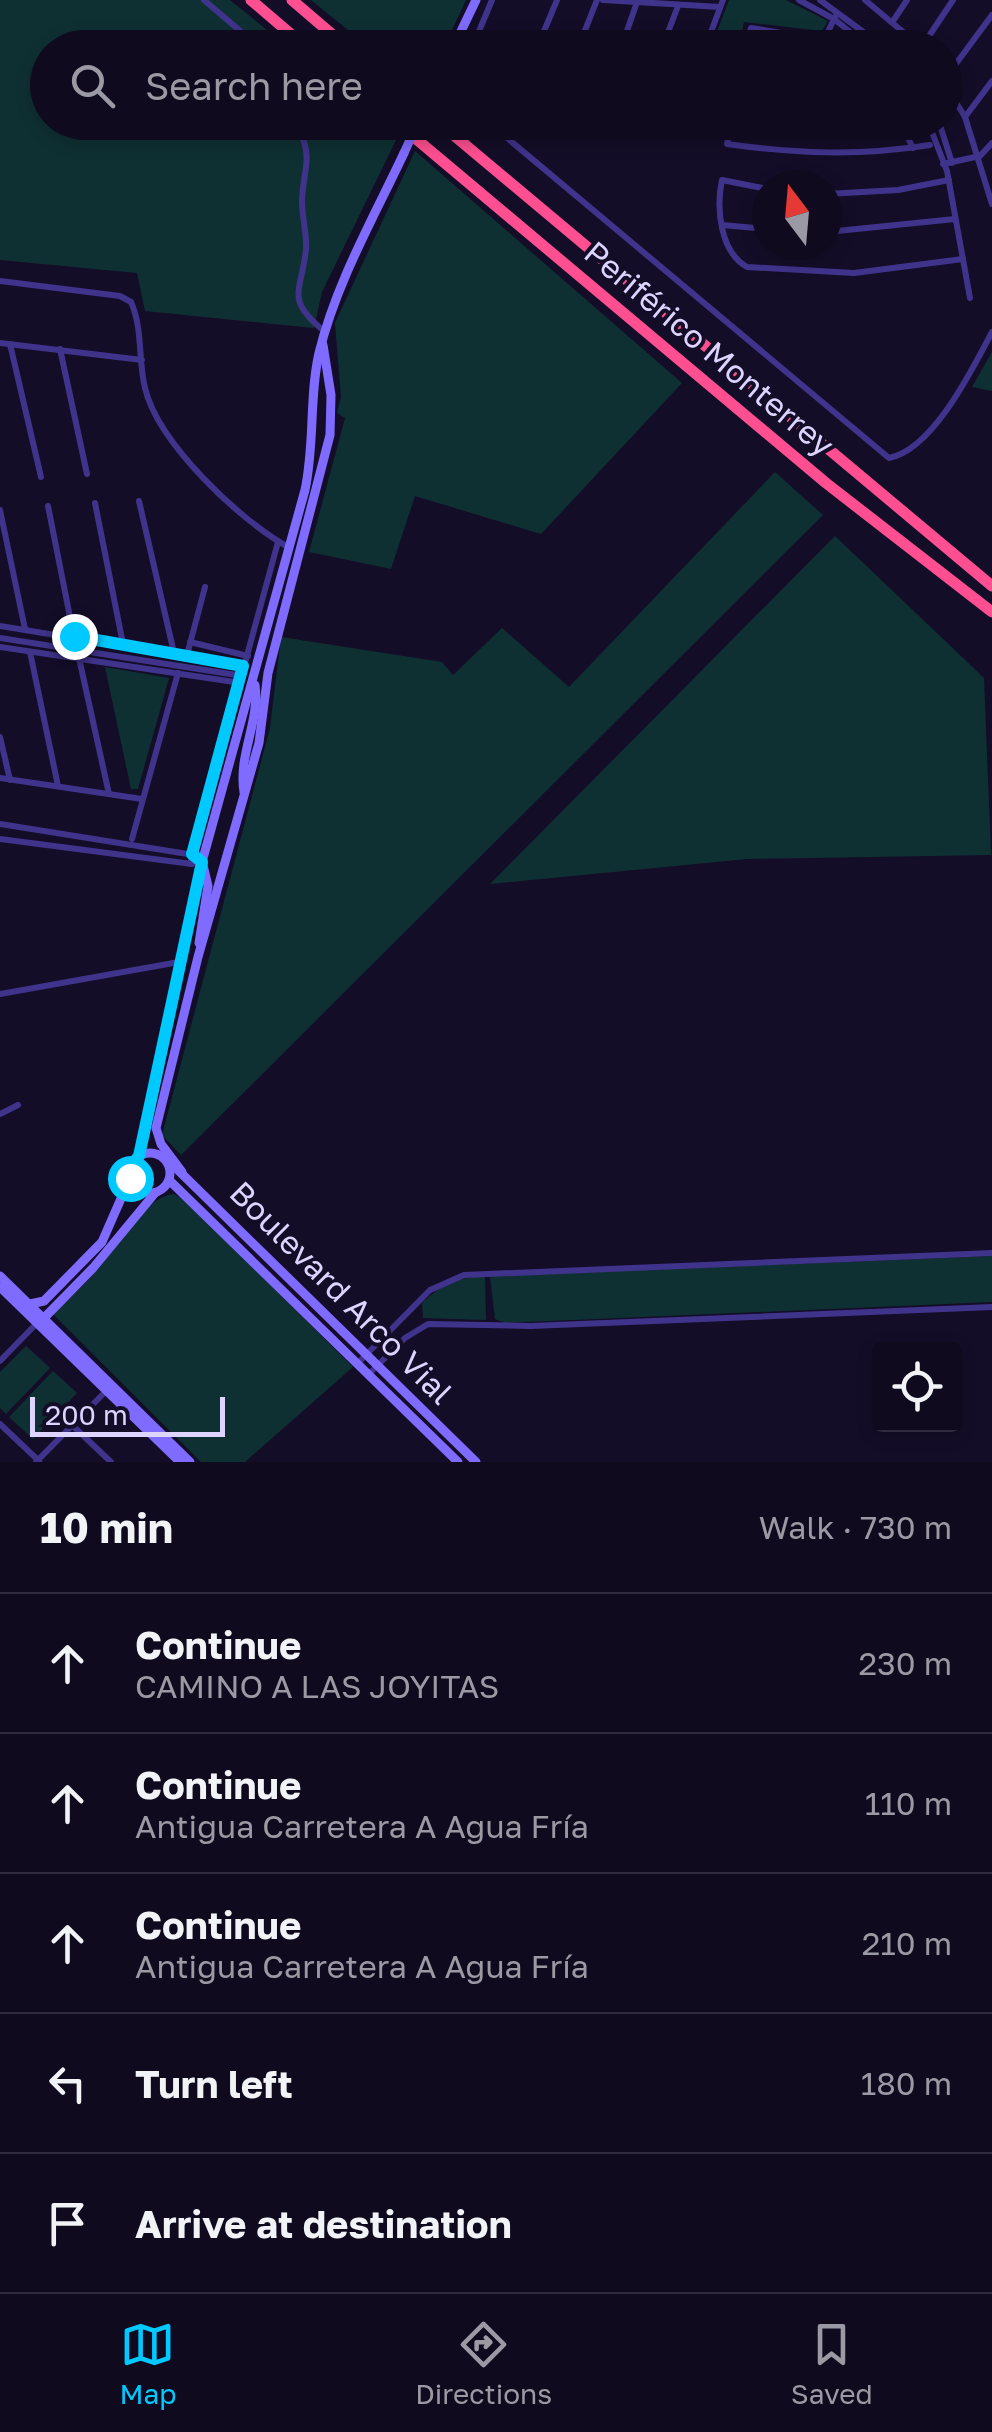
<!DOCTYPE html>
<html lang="en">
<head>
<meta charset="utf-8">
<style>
  body { margin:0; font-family:"Golos Text",sans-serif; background:#1d182b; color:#f1f3f6 }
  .controls { position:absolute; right:30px; bottom:30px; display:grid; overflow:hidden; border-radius:10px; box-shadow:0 5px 15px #0003 }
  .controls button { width:90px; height:90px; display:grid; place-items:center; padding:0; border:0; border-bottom:2px solid #2f2b3c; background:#0f0a1e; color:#f1f3f6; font:50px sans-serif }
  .compass { position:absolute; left:752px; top:170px; width:90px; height:90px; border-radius:50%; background:#0f0a1e; box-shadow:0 5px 15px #0003; rotate:344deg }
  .scale { position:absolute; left:30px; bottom:25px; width:195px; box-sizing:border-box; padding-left:10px; border:5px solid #ddd4ff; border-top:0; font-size:28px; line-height:35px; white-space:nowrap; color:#ddd4ff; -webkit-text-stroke:8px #140d28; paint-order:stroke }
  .stop { position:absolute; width:30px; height:30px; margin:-22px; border:8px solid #00c9ff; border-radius:50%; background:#fff }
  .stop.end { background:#00c9ff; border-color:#fff; box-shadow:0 2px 10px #0008 }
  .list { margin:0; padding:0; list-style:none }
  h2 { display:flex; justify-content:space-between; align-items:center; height:130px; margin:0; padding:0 40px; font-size:42px }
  h2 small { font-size:32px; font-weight:400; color:#9b9aa4 }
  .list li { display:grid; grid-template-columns:65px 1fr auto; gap:30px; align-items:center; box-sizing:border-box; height:140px; padding:0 40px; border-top:2px solid #2f2b3c }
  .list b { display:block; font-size:38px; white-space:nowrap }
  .list p { margin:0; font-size:32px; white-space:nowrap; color:#9b9aa4 }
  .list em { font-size:32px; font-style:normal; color:#9b9aa4 }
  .icon { flex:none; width:55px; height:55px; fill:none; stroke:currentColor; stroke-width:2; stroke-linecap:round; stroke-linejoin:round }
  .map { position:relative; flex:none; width:992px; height:1462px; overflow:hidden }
  .search { position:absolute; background:#0f0a1e; box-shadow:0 5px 15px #0003; left:30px; right:30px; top:30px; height:110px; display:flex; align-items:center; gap:25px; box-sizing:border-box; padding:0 35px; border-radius:55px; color:#9b9aa4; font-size:38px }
  .sheet { height:830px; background:#0f0a1e }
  nav { display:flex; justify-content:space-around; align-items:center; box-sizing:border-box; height:140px; border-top:2px solid #2f2b3c; background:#0f0a1e; font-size:28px; color:#9b9aa4 }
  nav a { display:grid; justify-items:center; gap:5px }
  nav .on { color:#00c9ff }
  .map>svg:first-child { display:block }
  .green { fill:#0f3033 }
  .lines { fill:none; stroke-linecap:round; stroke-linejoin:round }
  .street { stroke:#40338c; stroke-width:6 }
  .secondary { stroke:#7f6bff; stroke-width:9 }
  .highway { stroke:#ff4f90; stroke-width:11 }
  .secondary-bridge { stroke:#7f6bff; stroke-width:9 }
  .route { stroke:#00c9ff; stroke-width:12 }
  .labels { text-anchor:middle; stroke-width:8; stroke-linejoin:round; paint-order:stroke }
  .street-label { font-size:32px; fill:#ddd4ff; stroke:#140d28 }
</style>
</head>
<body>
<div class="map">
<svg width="992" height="1462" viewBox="0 0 992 1462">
  <rect width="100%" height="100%" fill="#140d28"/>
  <g class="green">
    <path d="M0,0H230L288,47L48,48V122H378L397,138L322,292L314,328L145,311L137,273L0,260Z"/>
    <path d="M311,0H466L444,47H369Z"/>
    <path d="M729,0H786L828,21L822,31L744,22L739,47H711Z"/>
    <path d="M683,123H726L723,139L681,129Z"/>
    <path d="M415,151L682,383L541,534L415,496L391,569L309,552L345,418L337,413L341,397L335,323Z"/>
    <path d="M992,352V391L972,387Z"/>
    <path d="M775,472L823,515L181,1155L162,1135L270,728L281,637L442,662L453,675L502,628L569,687Z"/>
    <path d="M835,536L984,678L991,855L747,859L490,884Z"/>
    <path d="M105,667L169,678L138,789H131Z"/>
    <path d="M174,1194L186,1201L353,1367L245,1462H201L53,1314C66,1301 80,1289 93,1275C113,1253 141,1197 174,1194Z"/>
    <path d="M992,1256V1302L505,1323L495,1319L490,1276Z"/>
    <path d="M485,1276L486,1320L423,1318L422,1303C440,1285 460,1277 485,1276Z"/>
    <path d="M26,1346L50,1368L6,1414L0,1408V1372Z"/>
    <path d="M53,1371L77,1393L33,1439L9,1417Z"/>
  </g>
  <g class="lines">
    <g class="street">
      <path d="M204,0L260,48"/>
      <path d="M603,0L720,7"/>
      <path d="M799,0L834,19L870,48"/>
      <path d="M820,0L885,48"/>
      <path d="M865,0L921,47"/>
      <path d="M893,21L907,0"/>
      <path d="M824,40L835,17"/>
      <path d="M472,48L492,0"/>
      <path d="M537,48L557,0"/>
      <path d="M578,48L597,0"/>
      <path d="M621,48L636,5"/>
      <path d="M662,48L678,6"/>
      <path d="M705,48L723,0"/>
      <path d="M744,48L751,28L824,40L831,48"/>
      <path d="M921,48L953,0"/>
      <path d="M944,80L992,15"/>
      <path d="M944,83L965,117L992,204"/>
      <path d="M965,117L992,81"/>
      <path d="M306,122L301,134C313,160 302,175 302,202C302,218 307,233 306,249C302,291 284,299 324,331"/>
      <path d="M488,122L889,458C933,450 973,368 992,332"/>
      <path d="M731,122L727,144C797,154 860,156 930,145"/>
      <path d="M900,122L913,148"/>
      <path d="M928,122L947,171L970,298"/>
      <path d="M939,122L952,163"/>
      <path d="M943,164L980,156L992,143"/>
      <path d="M767,189L722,180C716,208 720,252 747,267L854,273L963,259"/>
      <path d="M827,194L898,190L949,180"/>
      <path d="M722,225L767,229"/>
      <path d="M827,232L955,219"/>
      <path d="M0,281L120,296L131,302C143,329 138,360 145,388C158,443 241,522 290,548"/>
      <path d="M0,343L142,360"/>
      <path d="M10,344L41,477"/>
      <path d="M60,349L87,474"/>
      <path d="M139,501L174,653"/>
      <path d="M95,503L123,644"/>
      <path d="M48,506L74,637"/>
      <path d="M0,510L25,629"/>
      <path d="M0,626L245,666"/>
      <path d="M0,638L243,676"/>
      <path d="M190,642L248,656"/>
      <path d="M0,647L241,683"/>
      <path d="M30,652L58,786"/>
      <path d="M187,655L205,587"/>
      <path d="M79,658L109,794"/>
      <path d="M0,737L10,780"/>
      <path d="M0,778L142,799"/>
      <path d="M0,824L194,855"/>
      <path d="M0,839L192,864"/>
      <path d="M132,839L178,673"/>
      <path d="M190,864L278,542"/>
      <path d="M0,994L179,962"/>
      <path d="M0,1114L18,1105"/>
      <path d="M0,1361L38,1322"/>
      <path d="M358,1363L430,1290L464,1275L992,1253"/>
      <path d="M369,1374L405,1338L428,1324L531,1326L992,1307"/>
      <path d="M0,1424L39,1461"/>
      <path d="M72,1425L111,1462"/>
      <path d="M36,1462L109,1388"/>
    </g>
    <g class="secondary">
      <path d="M453,48L476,0"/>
      <path d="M244,792C238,754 260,722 255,685"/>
      <path d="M199,943L208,886L203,865"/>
      <circle cx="150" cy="1173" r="20"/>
      <path d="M139,1156L202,862L305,490C315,443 309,397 319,353C336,283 374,217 404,153"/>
      <path d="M178,1170L476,1462"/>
      <path d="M182,1172L161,1144L156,1128L198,957L259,743L268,673L330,435L331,395L323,345"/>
      <path d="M169,1180L458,1462"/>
      <path d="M0,1276L190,1462"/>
      <path d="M0,1287L180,1462"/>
      <path d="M30,1304L44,1301L102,1242L130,1178"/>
      <path d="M45,1317L93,1268L155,1193"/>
    </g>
    <g class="highway">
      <path d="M251,0L307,48"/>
      <path d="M292,0L348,48"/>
      <path d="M396,122L826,483L992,612"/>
      <path d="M438,122L992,586"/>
    </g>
    <path class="secondary-bridge" d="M404,153L418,122"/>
  </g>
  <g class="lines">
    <path class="route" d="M74,636L243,666L194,847L192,854L202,862L139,1156L131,1166L130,1178"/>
  </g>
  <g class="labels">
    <g class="street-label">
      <text transform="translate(709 349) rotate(40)" y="11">Periférico Monterrey</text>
      <text transform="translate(341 1293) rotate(45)" y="11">Boulevard Arco Vial</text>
    </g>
  </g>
</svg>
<div class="controls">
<button><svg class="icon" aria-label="locate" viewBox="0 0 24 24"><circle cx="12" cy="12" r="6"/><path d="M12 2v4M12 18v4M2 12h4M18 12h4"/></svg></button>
</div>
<svg class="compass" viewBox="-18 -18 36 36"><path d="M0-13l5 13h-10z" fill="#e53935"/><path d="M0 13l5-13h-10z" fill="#9b9aa4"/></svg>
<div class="scale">200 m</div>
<div class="stop" style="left:130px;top:1178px"></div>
<div class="stop end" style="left:74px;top:636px"></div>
<div class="search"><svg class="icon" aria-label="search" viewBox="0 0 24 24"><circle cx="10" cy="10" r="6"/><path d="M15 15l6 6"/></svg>Search here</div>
</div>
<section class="sheet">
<h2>10 min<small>Walk · 730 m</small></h2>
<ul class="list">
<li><svg class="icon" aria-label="ahead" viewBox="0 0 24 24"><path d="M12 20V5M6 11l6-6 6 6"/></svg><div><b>Continue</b><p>CAMINO A LAS JOYITAS</p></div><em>230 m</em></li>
<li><svg class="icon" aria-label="ahead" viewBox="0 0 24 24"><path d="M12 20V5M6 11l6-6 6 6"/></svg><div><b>Continue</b><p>Antigua Carretera A Agua Fría</p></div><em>110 m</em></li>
<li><svg class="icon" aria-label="ahead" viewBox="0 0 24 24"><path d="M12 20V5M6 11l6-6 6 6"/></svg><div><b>Continue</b><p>Antigua Carretera A Agua Fría</p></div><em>210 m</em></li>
<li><svg class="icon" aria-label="left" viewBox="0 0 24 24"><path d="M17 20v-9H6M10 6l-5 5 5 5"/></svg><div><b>Turn left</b></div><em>180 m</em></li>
<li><svg class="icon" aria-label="arrive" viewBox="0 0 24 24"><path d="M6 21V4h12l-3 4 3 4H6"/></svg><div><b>Arrive at destination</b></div></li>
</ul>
</section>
<nav>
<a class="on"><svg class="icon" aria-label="map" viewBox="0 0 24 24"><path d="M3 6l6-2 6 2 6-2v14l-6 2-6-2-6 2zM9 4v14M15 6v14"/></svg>Map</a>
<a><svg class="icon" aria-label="directions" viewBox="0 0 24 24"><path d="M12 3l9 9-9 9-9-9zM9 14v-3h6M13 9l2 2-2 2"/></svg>Directions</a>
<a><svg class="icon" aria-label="saved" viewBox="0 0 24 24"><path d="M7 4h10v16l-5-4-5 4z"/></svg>Saved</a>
</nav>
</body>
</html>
